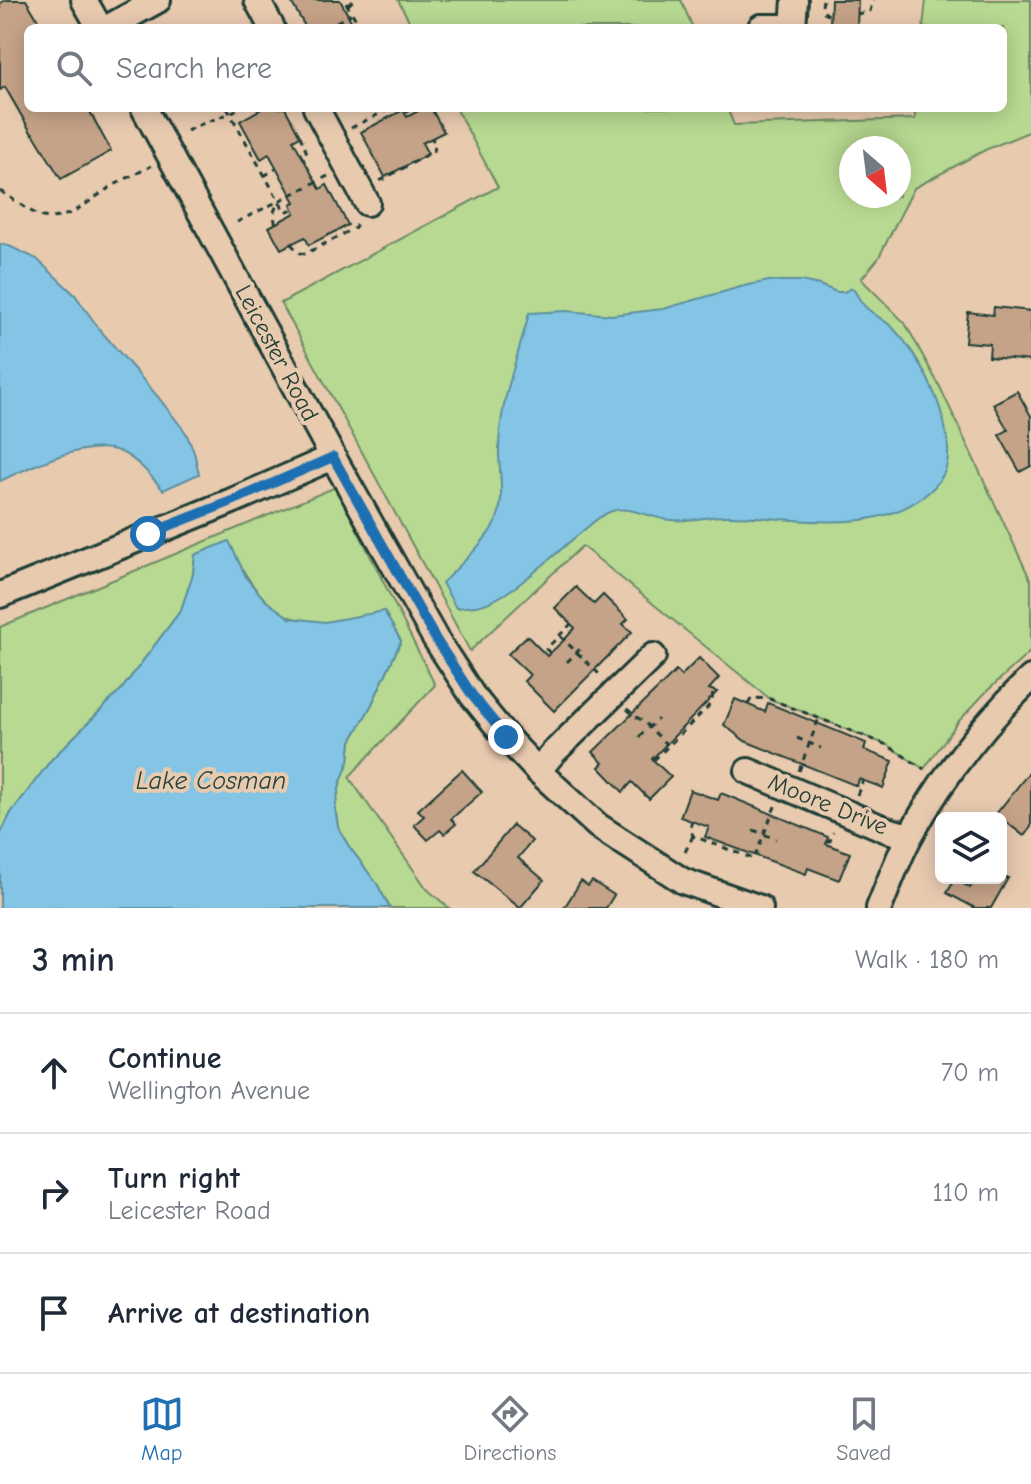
<!DOCTYPE html>
<html lang="en">
<head>
<meta charset="utf-8">
<style>
  body { margin:0; font-family:"Comic Neue",sans-serif; background:#f2f2f3; color:#1f2937 }
  .controls { position:absolute; right:24px; bottom:24px; display:grid; overflow:hidden; border-radius:12px; box-shadow:0 4px 20px #0003 }
  .controls button { width:72px; height:72px; display:grid; place-items:center; padding:0; border:0; border-bottom:2px solid #e0e1e3; background:#fff; color:#1f2937; font:40px sans-serif }
  .compass { position:absolute; left:839px; top:136px; width:72px; height:72px; border-radius:50%; background:#fff; box-shadow:0 4px 20px #0003; rotate:152deg }
  .stop { position:absolute; width:24px; height:24px; margin:-18px; border:6px solid #1f6fb2; border-radius:50%; background:#fff }
  .stop.end { background:#1f6fb2; border-color:#fff; box-shadow:0 2px 8px #0008 }
  .list { margin:0; padding:0; list-style:none }
  h2 { display:flex; justify-content:space-between; align-items:center; height:104px; margin:0; padding:0 32px; font-size:34px }
  h2 small { font-size:26px; font-weight:400; color:#747a83 }
  .list li { display:grid; grid-template-columns:52px 1fr auto; gap:24px; align-items:center; box-sizing:border-box; height:120px; padding:0 32px; border-top:2px solid #e0e1e3 }
  .list b { display:block; font-size:30px; white-space:nowrap }
  .list p { margin:0; font-size:26px; white-space:nowrap; color:#747a83 }
  .list em { font-size:26px; font-style:normal; color:#747a83 }
  .icon { flex:none; width:44px; height:44px; fill:none; stroke:currentColor; stroke-width:2; stroke-linecap:round; stroke-linejoin:round }
  .map { position:relative; flex:none; width:1031px; height:908px; overflow:hidden }
  .search { position:absolute; background:#fff; box-shadow:0 4px 20px #0003; left:24px; right:24px; top:24px; height:88px; display:flex; align-items:center; gap:20px; box-sizing:border-box; padding:0 28px; border-radius:12px; color:#747a83; font-size:30px }
  .sheet { height:464px; background:#fff }
  nav { display:flex; justify-content:space-around; align-items:center; box-sizing:border-box; height:112px; border-top:2px solid #e0e1e3; background:#fff; font-size:22px; color:#747a83 }
  nav a { display:grid; justify-items:center; gap:4px }
  nav .on { color:#1f6fb2 }
  .map>svg:first-child { display:block }
  .green { fill:#b8d992; stroke:#6c8b63; stroke-width:2; fill-rule:evenodd }
  .water { fill:#84c5e5; stroke:#5c8f9e; stroke-width:2 }
  .building { fill:#c5a388; stroke:#1f3d34; stroke-width:2 }
  .lines { fill:none; stroke-linecap:round; stroke-linejoin:round }
  .minor-casing { stroke:#1f3d34; stroke-width:30 }
  .path { stroke:#1f3d34; stroke-width:3; stroke-dasharray:6 6; stroke-linecap:butt }
  .minor { stroke:#e8caaf; stroke-width:24 }
  .route { stroke:#1f6fb2; stroke-width:10 }
  .labels { text-anchor:middle; stroke-width:8; stroke-linejoin:round; paint-order:stroke }
  .street-label { font-size:24px; fill:#1f3d34; stroke:#e8caaf }
  .water-label { font-size:26px; font-style:italic; fill:#24443d; stroke:#e8caaf }
</style>
</head>
<body>
<div class="map">
<svg width="1031" height="908" viewBox="0 0 1031 908">
  <rect width="100%" height="100%" fill="#e8caaf"/>
  <filter id="ink" filterUnits="userSpaceOnUse"><feTurbulence type="fractalNoise" baseFrequency=".0125" numOctaves="2"/><feDisplacementMap in="SourceGraphic" scale="16" xChannelSelector="R" yChannelSelector="G"/><feConvolveMatrix kernelMatrix="1 2 1 2 8 2 1 2 1" color-interpolation-filters="sRGB"/></filter>
  <g filter="url(#ink)">
    <g class="green">
      <path d="M398,0H681L693,28H413Z"/>
      <path d="M926,0H1031V131L985,150L914,188L878,259L861,279L905,323L940,387L1031,581V651L986,692L958,722L924,769L887,745L770,699L582,546L470,651L281,303L498,187L456,108H727L734,125L915,119V108H1003V28H923ZM851,148H899V196H851Z"/>
      <path d="M336,487L435,685L349,777L427,889L449,908H390L377,884L348,845L338,827L335,808L340,784L349,761L351,741L371,706L401,641L384,611C366,615 347,620 328,622C273,628 249,584 228,542L195,555L193,574L181,610L121,690L52,759L11,813L0,835V627Z"/>
    </g>
    <g class="water">
      <path d="M0,244L9,246L37,259L75,295L100,330L158,397L186,433L194,452L199,474L163,490C151,476 138,460 121,452C89,438 30,467 0,481Z"/>
      <path d="M769,281H801L819,285L837,292H844L852,288C857,293 858,298 862,303C870,314 885,319 894,329C922,359 946,409 948,449C949,467 943,479 930,491C875,540 790,515 725,516C707,516 689,522 671,520C652,519 631,505 612,511C599,515 588,527 578,535C553,555 509,599 480,605C472,607 464,607 456,608L442,583C460,565 483,545 495,523C505,504 500,477 499,456C498,405 517,362 529,313L567,311L612,315L663,309L744,286Z"/>
      <path d="M229,541L247,579L266,601L290,618L325,622L384,611L401,641L371,706L351,741L349,761L340,784L335,808L338,827L348,845L377,884L390,908H0V835L11,813L52,759L121,690L181,610L193,574L195,555Z"/>
    </g>
    <g class="building">
      <path d="M6,0H26L43,28H28V108H88L111,151L61,179L33,133L32,134L5,87L0,90V3Z"/>
      <path d="M290,0H340L355,28H306Z"/>
      <path d="M831,0H858L857,26L830,25Z"/>
      <path d="M263,108H285L300,136L293,140L320,189L327,185L348,225L309,245L305,237L281,249L269,227L295,213L291,204L295,202L269,154L261,159L240,121Z"/>
      <path d="M424,108H431L444,132L422,143L428,154L385,177L361,132L403,110L407,117Z"/>
      <path d="M994,307L1031,311V361L989,357L990,344L965,342L968,312L993,315Z"/>
      <path d="M1017,391L1031,416V466L1020,472L999,435L1008,430L993,404Z"/>
      <path d="M576,587L594,604L603,595L628,619L623,624L632,632L554,711L524,681L530,675L508,654L527,636L547,656L565,639L575,628L555,608Z"/>
      <path d="M699,658L719,678L709,689L717,692L652,759L671,777L649,799L632,782L623,792L599,767L603,763L593,752L676,671L681,676Z"/>
      <path d="M735,699L765,712L768,703L866,743L864,750L893,761L883,788L859,779L857,786L745,741L724,725Z"/>
      <path d="M462,770L482,792L451,819L456,824L444,834L440,830L428,840L414,825L424,816L418,810Z"/>
      <path d="M1031,770V827L1024,836L996,814Z"/>
      <path d="M690,790L718,800L721,793L828,837L826,844L850,853L839,880L808,868L806,874L705,837L709,827L680,817Z"/>
      <path d="M513,825L532,841L518,858L544,880L520,908L474,871Z"/>
      <path d="M976,878H1008L991,908H975L947,893L955,879L970,888Z"/>
      <path d="M581,881L588,886L592,881L614,895L606,908H564Z"/>
    </g>
    <g class="lines">
      <g class="minor-casing">
        <g id="minor">
          <path d="M84,0L100,28"/>
          <path d="M257,0L272,28"/>
          <path d="M761,27H793L795,0"/>
          <path d="M107,28L158,0"/>
          <path d="M144,108L333,457L435,638L472,695L506,737L538,771L598,826L683,881L760,908"/>
          <path d="M316,108L367,203"/>
          <path d="M0,595L232,501L333,457"/>
          <path d="M538,771L553,753L653,656"/>
          <path d="M748,771L887,830L909,836"/>
          <path d="M879,908C889,884 898,857 911,834C943,776 983,724 1031,678"/>
        </g>
      </g>
      <g class="path">
        <path d="M823,0C821,9 822,12 830,16"/>
        <path d="M346,3L361,28"/>
        <path d="M348,5L354,0"/>
        <path d="M857,14L870,11L873,0"/>
        <path d="M326,28L351,14"/>
        <path d="M227,108L285,212L293,209"/>
        <path d="M260,108L261,109"/>
        <path d="M405,108L410,116"/>
        <path d="M421,108L423,109"/>
        <path d="M351,128L391,108"/>
        <path d="M187,131C204,121 223,118 239,108"/>
        <path d="M300,136L307,153L303,159"/>
        <path d="M264,176L277,168"/>
        <path d="M380,181L434,151L435,146L432,138"/>
        <path d="M0,191C11,197 32,214 43,217C66,222 88,202 106,190C120,181 136,174 151,166"/>
        <path d="M237,222L330,175"/>
        <path d="M276,224C272,214 274,210 279,202"/>
        <path d="M291,244L300,253L305,254L355,228L358,220"/>
        <path d="M560,636L600,675"/>
        <path d="M550,653L546,649L571,624"/>
        <path d="M567,662L583,646"/>
        <path d="M748,704L752,698L770,699L887,745L924,769"/>
        <path d="M627,709L635,716L643,721L668,746"/>
        <path d="M639,737L658,719"/>
        <path d="M797,738L821,748"/>
        <path d="M654,760L707,708C711,702 715,697 711,690"/>
        <path d="M799,771L819,718"/>
        <path d="M857,795L863,780"/>
        <path d="M692,821L690,827L693,836L754,859L776,804"/>
        <path d="M753,830L776,839"/>
        <path d="M827,840L830,841L833,832"/>
        <path d="M685,852L693,836"/>
      </g>
      <use href="#minor" class="minor"/>
    </g>
  </g>
  <g class="lines" filter="url(#ink)">
    <path class="route" d="M148,534L232,501L333,457L435,638L472,695L506,737"/>
  </g>
  <g class="labels">
    <g class="street-label">
      <text transform="translate(277 353) rotate(62)" y="8">Leicester Road</text>
      <text transform="translate(828 804) rotate(22)" y="8">Moore Drive</text>
    </g>
    <g class="water-label">
      <text x="211" y="789">Lake Cosman</text>
    </g>
  </g>
</svg>
<div class="controls">
<button><svg class="icon" aria-label="layers" viewBox="0 0 24 24"><path d="M12 4l9 5-9 5-9-5zM3 14l9 5 9-5"/></svg></button>
</div>
<svg class="compass" viewBox="-18 -18 36 36"><path d="M0-13l5 13h-10z" fill="#e53935"/><path d="M0 13l5-13h-10z" fill="#747a83"/></svg>
<div class="stop" style="left:148px;top:534px"></div>
<div class="stop end" style="left:506px;top:737px"></div>
<div class="search"><svg class="icon" aria-label="search" viewBox="0 0 24 24"><circle cx="10" cy="10" r="6"/><path d="M15 15l6 6"/></svg>Search here</div>
</div>
<section class="sheet">
<h2>3 min<small>Walk · 180 m</small></h2>
<ul class="list">
<li><svg class="icon" aria-label="ahead" viewBox="0 0 24 24"><path d="M12 20V5M6 11l6-6 6 6"/></svg><div><b>Continue</b><p>Wellington Avenue</p></div><em>70 m</em></li>
<li><svg class="icon" aria-label="right" viewBox="0 0 24 24"><path d="M7 20v-9h11M14 6l5 5-5 5"/></svg><div><b>Turn right</b><p>Leicester Road</p></div><em>110 m</em></li>
<li><svg class="icon" aria-label="arrive" viewBox="0 0 24 24"><path d="M6 21V4h12l-3 4 3 4H6"/></svg><div><b>Arrive at destination</b></div></li>
</ul>
</section>
<nav>
<a class="on"><svg class="icon" aria-label="map" viewBox="0 0 24 24"><path d="M3 6l6-2 6 2 6-2v14l-6 2-6-2-6 2zM9 4v14M15 6v14"/></svg>Map</a>
<a><svg class="icon" aria-label="directions" viewBox="0 0 24 24"><path d="M12 3l9 9-9 9-9-9zM9 14v-3h6M13 9l2 2-2 2"/></svg>Directions</a>
<a><svg class="icon" aria-label="saved" viewBox="0 0 24 24"><path d="M7 4h10v16l-5-4-5 4z"/></svg>Saved</a>
</nav>
</body>
</html>
